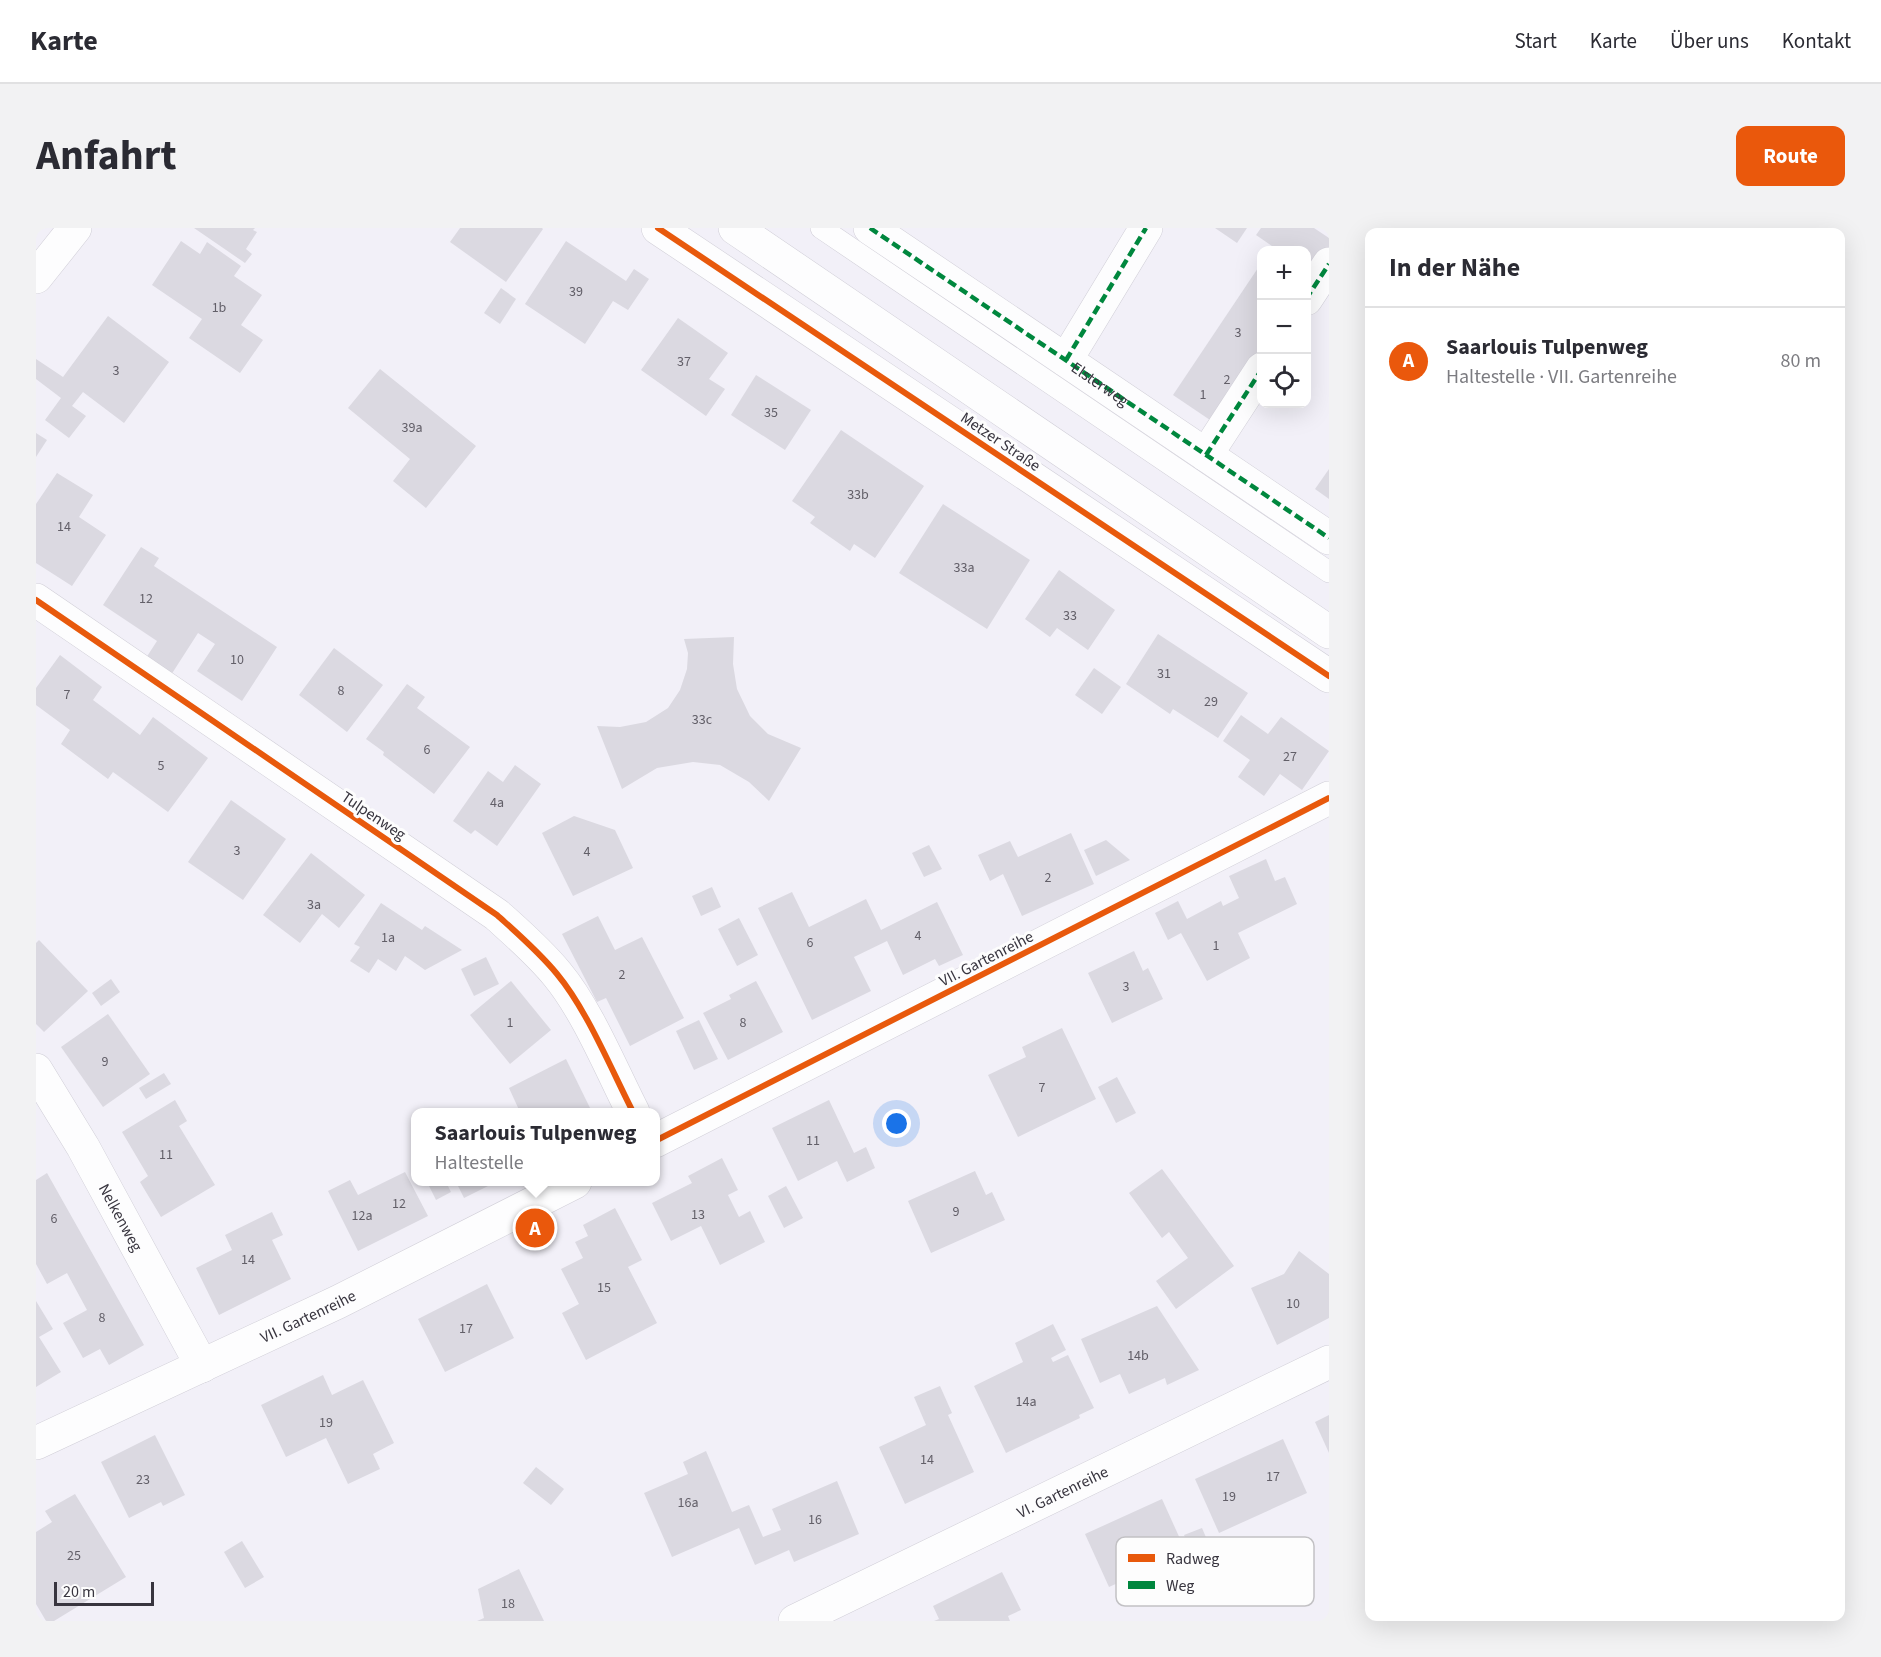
<!DOCTYPE html>
<html lang="de">
<head>
<meta charset="utf-8">
<style>
  body { margin:0; font-family:"Source Sans 3",sans-serif; background:#f2f2f3; color:#2b2b33 }
  .controls { position:absolute; right:18px; top:18px; display:grid; overflow:hidden; border-radius:12px; box-shadow:0 6px 24px #0002 }
  .controls button { width:54px; height:54px; display:grid; place-items:center; padding:0; border:0; border-bottom:2px solid #e1e1e2; background:#fff; color:#2b2b33; font:30px sans-serif }
  .scale { position:absolute; left:18px; bottom:15px; width:100px; box-sizing:border-box; padding-left:6px; border:3px solid #38353f; border-top:0; font-size:16px; line-height:21px; white-space:nowrap; color:#38353f; -webkit-text-stroke:4px #fdfdfd; paint-order:stroke }
  .you { position:absolute; left:861px; top:896px; width:21px; height:21px; margin:-15px; border:4px solid #fff; border-radius:50%; background:#1a73e8; box-shadow:0 0 0 9px #1a73e833 }
  .badge { display:grid; place-items:center; width:39px; height:39px; border-radius:50%; background:#ea580c; color:#fff; font-size:20px; font-weight:700 }
  .pin { position:absolute; translate:-50% -50%; border:3px solid #fff; box-shadow:0 2px 6px #0006 }
  .popup { position:absolute; left:375px; top:880px; width:249px; height:78px; box-sizing:border-box; display:grid; place-content:center; border-radius:12px; background:#fff; filter:drop-shadow(0 2px 4px #0005); font-size:20px; white-space:nowrap; color:#7c7c81 }
  .popup b { font-size:22px; color:#2b2b33 }
  .popup::after { content:''; position:absolute; left:50%; top:100%; margin-left:-12px; border:12px solid transparent; border-top-color:#fff }
  .list { margin:0; padding:0; list-style:none }
  h2 { display:flex; justify-content:space-between; align-items:center; height:78px; margin:0; padding:0 24px; font-size:26px }
  h2 small { font-size:20px; font-weight:400; color:#7c7c81 }
  .list li { display:grid; grid-template-columns:39px 1fr auto; gap:18px; align-items:center; box-sizing:border-box; height:108px; padding:0 24px; border-top:2px solid #e1e1e2 }
  .list b { display:block; font-size:22px; white-space:nowrap }
  .list p { margin:0; font-size:20px; white-space:nowrap; color:#7c7c81 }
  .list em { font-size:20px; font-style:normal; color:#7c7c81 }
  .icon { flex:none; width:33px; height:33px; fill:none; stroke:currentColor; stroke-width:2; stroke-linecap:round; stroke-linejoin:round }
  .map { position:relative; flex:none; width:1293px; height:1393px; overflow:hidden; border-radius:12px }
  header { display:flex; align-items:center; gap:36px; box-sizing:border-box; height:84px; padding:0 30px; background:#fff; border-bottom:2px solid #e1e1e2 }
  header strong { font-size:28px }
  nav { display:flex; gap:33px; margin-inline-start:auto; font-size:21px }
  .intro { display:flex; align-items:center; justify-content:space-between; box-sizing:border-box; height:144px; padding:0 36px }
  h1 { margin:0; font-size:42px }
  .button { padding:15px 27px; border-radius:12px; background:#ea580c; color:#fff; font-size:21px; font-weight:700 }
  main { display:flex; gap:36px; padding:0 36px }
  aside { flex:1; background:#fff; border-radius:12px; box-shadow:0 6px 24px #0002 }
  .map>svg:first-child { display:block }
  .building { fill:#dbd9e1 }
  .lines { fill:none; stroke-linecap:round; stroke-linejoin:round }
  .service-casing { stroke:#d0ced7; stroke-width:22 }
  .minor-casing { stroke:#d0ced7; stroke-width:34 }
  .primary-casing { stroke:#d0ced7; stroke-width:34 }
  .service { stroke:#fdfdfe; stroke-width:21 }
  .minor { stroke:#fdfdfe; stroke-width:33 }
  .primary { stroke:#fdfdfe; stroke-width:33 }
  .quiet { stroke:#00873e; stroke-width:4.5; stroke-dasharray:9 4.5; stroke-linecap:butt }
  .cycleway-casing { stroke:#fdfdfd; stroke-width:10 }
  .cycleway { stroke:#e8590c; stroke-width:6 }
  .labels { text-anchor:middle; stroke-width:6; stroke-linejoin:round; paint-order:stroke }
  .number-label { font-size:14px; fill:#625f68 }
  .street-label { font-size:16px; fill:#38353f; stroke:#fdfdfd }
  .key { fill:#fdfdfd; stroke:#c2c1c4; stroke-width:1.5 }
  .key-label { font-size:16px; fill:#38353f }
</style>
</head>
<body>
<header>
<strong>Karte</strong>
<nav><a>Start</a><a>Karte</a><a>Über uns</a><a>Kontakt</a></nav>
</header>
<div class="intro"><h1>Anfahrt</h1><a class="button">Route</a></div>
<main>
<div class="map">
<svg width="1293" height="1393" viewBox="0 0 1293 1393">
  <rect width="100%" height="100%" fill="#f2f0f8"/>
  <g class="building">
    <path d="M158,0H219L217,2L221,4L210,21L216,26L209,35Z"/>
    <path d="M424,0H506L507,1L470,54L414,14Z"/>
    <path d="M1179,0H1211L1201,15Z"/>
    <path d="M1225,0H1278L1293,10V21L1270,54V22H1233L1236,18L1220,7Z"/>
    <path d="M145,13L164,26L171,14L205,38L198,48L226,67L205,97L227,112L204,145L153,110L166,91L116,57Z"/>
    <path d="M530,13L590,53L598,41L613,51L592,82L577,73L549,116L489,76Z"/>
    <path d="M1226,34V121L1177,194L1137,167Z"/>
    <path d="M465,60L480,71L464,96L448,85Z"/>
    <path d="M72,88L133,134L88,195L47,164L36,178L50,188L33,210L9,192L25,170L0,151V131L27,149Z"/>
    <path d="M642,90L692,125L673,151L689,161L670,188L605,142Z"/>
    <path d="M344,141L440,218L390,280L357,253L374,231L312,180Z"/>
    <path d="M720,147L775,182L749,222L695,187Z"/>
    <path d="M805,202L888,258L839,330L818,316L814,323L774,295L779,289L756,273Z"/>
    <path d="M0,205L11,212L0,229Z"/>
    <path d="M1293,241V271L1279,261Z"/>
    <path d="M21,245L57,267L43,289L70,307L36,358L0,335V276Z"/>
    <path d="M907,276L994,332L951,401L863,345Z"/>
    <path d="M105,319L123,330L118,338L241,419L206,473L161,443L179,416L162,405L135,447L110,430L121,413L67,377Z"/>
    <path d="M1023,342L1079,382L1052,422L1021,400L1014,409L989,391Z"/>
    <path d="M1122,406L1212,465L1182,510L1137,481L1134,486L1090,456Z"/>
    <path d="M698,409L697,436L701,461L714,488L732,506L765,520L733,573L713,554L684,537L657,534L621,540L586,561L561,498L584,499L610,494L632,480L644,462L651,441L652,425L648,411Z"/>
    <path d="M298,420L347,457L311,504L263,467Z"/>
    <path d="M24,427L66,459L57,472L104,507L117,489L172,530L132,584L77,544L72,551L25,516L34,502L0,477V460Z"/>
    <path d="M1058,440L1085,459L1066,486L1039,467Z"/>
    <path d="M371,456L389,469L381,480L434,519L398,566L347,527L348,524L330,511Z"/>
    <path d="M1205,487L1232,506L1245,489L1293,523L1266,562L1244,546L1228,568L1202,549L1214,532L1187,513Z"/>
    <path d="M479,537L505,556L461,618L439,602L435,606L417,593L452,543L467,554Z"/>
    <path d="M195,572L250,611L207,672L152,634Z"/>
    <path d="M538,588L579,602L597,640L537,668L506,605Z"/>
    <path d="M1035,605L1058,656L986,688L967,646L954,653L942,627L974,613L982,629Z"/>
    <path d="M1070,612L1094,632L1060,648L1048,622Z"/>
    <path d="M893,617L906,641L888,649L876,625Z"/>
    <path d="M275,625L329,667L303,700L286,686L264,715L227,687Z"/>
    <path d="M1230,631L1239,653L1249,649L1261,676L1202,705L1214,730L1171,753L1145,705L1132,712L1119,685L1142,673L1151,691L1185,673L1187,678L1203,670L1193,648Z"/>
    <path d="M676,659L685,679L665,688L656,668Z"/>
    <path d="M756,664L773,699L830,671L845,702L901,674L927,727L903,738L899,731L867,747L851,713L818,729L835,763L776,792L722,680Z"/>
    <path d="M345,675L386,702L389,698L426,722L389,742L369,728L360,743L342,731L333,745L314,733L324,719L318,716Z"/>
    <path d="M562,688L579,722L606,709L648,790L594,818L570,770L561,774L526,706Z"/>
    <path d="M703,690L722,727L701,738L682,701Z"/>
    <path d="M3,712L52,763L8,804L0,796V715Z"/>
    <path d="M1098,723L1107,743L1112,740L1127,771L1076,795L1052,745Z"/>
    <path d="M450,729L463,756L438,768L425,741Z"/>
    <path d="M75,751L84,764L65,778L56,765Z"/>
    <path d="M475,753L515,802L474,836L434,787Z"/>
    <path d="M720,753L747,804L692,832L667,785L695,771L693,767Z"/>
    <path d="M72,786L114,846L67,879L25,819Z"/>
    <path d="M663,792L682,831L658,842L640,803Z"/>
    <path d="M1026,800L1060,871L982,909L952,847L990,829L986,819Z"/>
    <path d="M530,831L556,884H484L473,860Z"/>
    <path d="M128,845L135,856L110,871L103,860Z"/>
    <path d="M1081,849L1100,885L1080,895L1062,859Z"/>
    <path d="M139,872L151,893L143,898L179,957L125,989L104,954L112,948L86,904Z"/>
    <path d="M793,872L818,925L830,919L839,940L811,954L801,933L762,953L736,900Z"/>
    <path d="M686,930L702,962L692,967L703,989L714,983L729,1014L684,1037L665,998L635,1013L616,975L656,955L652,948Z"/>
    <path d="M1126,941L1198,1038L1140,1081L1120,1053L1152,1030L1133,1004L1126,1010L1093,965Z"/>
    <path d="M939,943L950,967L956,964L969,992L895,1025L872,973Z"/>
    <path d="M369,944L392,988L322,1023L292,963L314,952L322,967Z"/>
    <path d="M11,945L108,1117L73,1137L64,1121L47,1130L27,1095L51,1082L31,1045L11,1056L0,1036V952Z"/>
    <path d="M391,954H410L415,964L400,972Z"/>
    <path d="M420,954H460L428,970Z"/>
    <path d="M750,958L767,990L748,1000L732,968Z"/>
    <path d="M579,980L606,1032L592,1039L621,1095L550,1132L526,1085L543,1076L525,1041L547,1030L539,1014L552,1008L547,997Z"/>
    <path d="M236,984L247,1007L236,1012L255,1051L183,1087L160,1040L196,1022L189,1007Z"/>
    <path d="M1263,1023L1293,1046V1090L1241,1117L1215,1060L1248,1046Z"/>
    <path d="M451,1056L478,1110L409,1144L382,1091Z"/>
    <path d="M0,1073L17,1101L3,1109L25,1144L0,1159Z"/>
    <path d="M1121,1078L1163,1142L1131,1157L1129,1150L1093,1166L1084,1146L1064,1155L1045,1111Z"/>
    <path d="M1017,1096L1030,1122L1015,1130L1017,1134L1032,1127L1058,1180L1043,1187L1044,1190L970,1225L938,1158L987,1134L979,1115Z"/>
    <path d="M287,1147L296,1167L327,1152L358,1215L337,1226L344,1241L312,1256L290,1210L250,1229L225,1177Z"/>
    <path d="M904,1158L916,1185L912,1187L938,1244L869,1276L843,1219L890,1197L878,1169Z"/>
    <path d="M1293,1187V1225L1279,1194Z"/>
    <path d="M119,1207L149,1267L127,1278L125,1274L93,1290L65,1234Z"/>
    <path d="M1247,1211L1271,1265L1183,1305L1159,1251Z"/>
    <path d="M670,1223L696,1284L713,1277L727,1309L745,1302L736,1281L801,1253L823,1306L758,1334L753,1322L719,1337L703,1300L636,1329L608,1265L652,1246L647,1234Z"/>
    <path d="M500,1239L528,1261L515,1277L487,1255Z"/>
    <path d="M39,1266L90,1349L18,1393H10L0,1376V1304L16,1294L9,1283Z"/>
    <path d="M1126,1271L1150,1324L1073,1359L1049,1306Z"/>
    <path d="M1166,1300L1178,1328L1160,1335L1148,1307Z"/>
    <path d="M206,1313L228,1349L209,1360L188,1324Z"/>
    <path d="M1199,1327L1210,1353L1192,1361L1180,1335Z"/>
    <path d="M483,1341L508,1393H441L448,1390L442,1361Z"/>
    <path d="M966,1344L985,1382L972,1388L974,1393H898L903,1391L897,1378Z"/>
  </g>
  <g class="lines">
    <g class="service-casing">
      <path id="service" d="M785,0L1293,344"/>
    </g>
    <g class="minor-casing">
      <g id="minor">
        <path d="M622,0L1293,448"/>
        <path id="s1" d="M834,0L1293,310"/>
        <path d="M0,49L39,0"/>
        <path d="M1270,71L1293,36"/>
        <path d="M1030,132L1110,0"/>
        <path d="M1170,227L1226,141"/>
        <path d="M0,372L461,687C482,706 503,724 521,746C551,782 575,841 597,884"/>
        <path id="s2" d="M0,842L47,919L166,1138"/>
        <path d="M619,913L1293,570"/>
        <path id="s3" d="M0,1215L302,1074L539,954"/>
        <path id="s4" d="M759,1393L1293,1134"/>
      </g>
    </g>
    <g class="primary-casing">
      <path id="primary" d="M699,0L1293,404"/>
    </g>
    <use href="#service" class="service"/>
    <use href="#minor" class="minor"/>
    <use href="#primary" class="primary"/>
    <g class="quiet">
      <path d="M834,0L1293,310"/>
      <path d="M1270,71L1293,36"/>
      <path d="M1030,132L1110,0"/>
      <path d="M1170,227L1226,141"/>
    </g>
    <g class="cycleway-casing">
      <g id="cycleway">
        <path d="M622,0L1293,448"/>
        <path d="M0,372L461,687C482,706 503,724 521,746C551,782 575,841 597,884"/>
        <path d="M619,913L1293,570"/>
      </g>
    </g>
    <use href="#cycleway" class="cycleway"/>
  </g>
  <g class="labels">
    <g class="number-label">
      <text x="540" y="68">39</text>
      <text x="183" y="84">1b</text>
      <text x="1202" y="109">3</text>
      <text x="648" y="138">37</text>
      <text x="80" y="147">3</text>
      <text x="1191" y="156">2</text>
      <text x="1167" y="171">1</text>
      <text x="735" y="189">35</text>
      <text x="376" y="204">39a</text>
      <text x="822" y="271">33b</text>
      <text x="28" y="303">14</text>
      <text x="928" y="344">33a</text>
      <text x="110" y="375">12</text>
      <text x="1034" y="392">33</text>
      <text x="201" y="436">10</text>
      <text x="1128" y="450">31</text>
      <text x="305" y="467">8</text>
      <text x="31" y="471">7</text>
      <text x="1175" y="478">29</text>
      <text x="666" y="496">33c</text>
      <text x="391" y="526">6</text>
      <text x="1254" y="533">27</text>
      <text x="125" y="542">5</text>
      <text x="461" y="579">4a</text>
      <text x="201" y="627">3</text>
      <text x="551" y="628">4</text>
      <text x="1012" y="654">2</text>
      <text x="278" y="681">3a</text>
      <text x="882" y="712">4</text>
      <text x="352" y="714">1a</text>
      <text x="774" y="719">6</text>
      <text x="1180" y="722">1</text>
      <text x="586" y="751">2</text>
      <text x="1090" y="763">3</text>
      <text x="474" y="799">1</text>
      <text x="707" y="799">8</text>
      <text x="69" y="838">9</text>
      <text x="1006" y="864">7</text>
      <text x="777" y="917">11</text>
      <text x="130" y="931">11</text>
      <text x="363" y="980">12</text>
      <text x="920" y="988">9</text>
      <text x="662" y="991">13</text>
      <text x="326" y="992">12a</text>
      <text x="18" y="995">6</text>
      <text x="212" y="1036">14</text>
      <text x="568" y="1064">15</text>
      <text x="1257" y="1080">10</text>
      <text x="66" y="1094">8</text>
      <text x="430" y="1105">17</text>
      <text x="1102" y="1132">14b</text>
      <text x="990" y="1178">14a</text>
      <text x="290" y="1199">19</text>
      <text x="891" y="1236">14</text>
      <text x="1237" y="1253">17</text>
      <text x="107" y="1256">23</text>
      <text x="1193" y="1273">19</text>
      <text x="652" y="1279">16a</text>
      <text x="779" y="1296">16</text>
      <text x="38" y="1332">25</text>
      <text x="472" y="1380">18</text>
    </g>
    <g class="street-label">
      <text dy="6" stroke="none"><textPath href="#s1" startOffset="278">Elsterweg</textPath></text>
      <text transform="translate(965 213) rotate(34)" y="6">Metzer Straße</text>
      <text transform="translate(338 587) rotate(34)" y="6">Tulpenweg</text>
      <text transform="translate(950 730) rotate(-27)" y="6">VII. Gartenreihe</text>
      <text dy="6" stroke="none"><textPath href="#s2" startOffset="170">Nelkenweg</textPath></text>
      <text dy="6" stroke="none"><textPath href="#s3" startOffset="300">VII. Gartenreihe</textPath></text>
      <text dy="6" stroke="none"><textPath href="#s4" startOffset="297">VI. Gartenreihe</textPath></text>
    </g>
  </g>
  <rect x="1080" y="1309" width="198" height="69" rx="9" class="key"/>
  <rect x="1092" y="1326" width="27" height="8" fill="#e8590c"/>
  <rect x="1092" y="1353" width="27" height="8" fill="#00873e"/>
  <g class="key-label">
    <text x="1130" y="1336">Radweg</text>
    <text x="1130" y="1363">Weg</text>
  </g>
</svg>
<div class="controls">
<button>+</button>
<button>−</button>
<button><svg class="icon" aria-label="locate" viewBox="0 0 24 24"><circle cx="12" cy="12" r="6"/><path d="M12 2v4M12 18v4M2 12h4M18 12h4"/></svg></button>
</div>
<div class="scale">20 m</div>
<div class="you"></div>
<div class="pin badge" style="left:499px;top:1000px">A</div>
<div class="popup"><b>Saarlouis Tulpenweg</b>Haltestelle</div>
</div>
<aside>
<h2>In der Nähe<small></small></h2>
<ul class="list">
<li><span class="badge">A</span><div><b>Saarlouis Tulpenweg</b><p>Haltestelle · VII. Gartenreihe</p></div><em>80 m</em></li>
</ul>
</aside>
</main>
</body>
</html>
